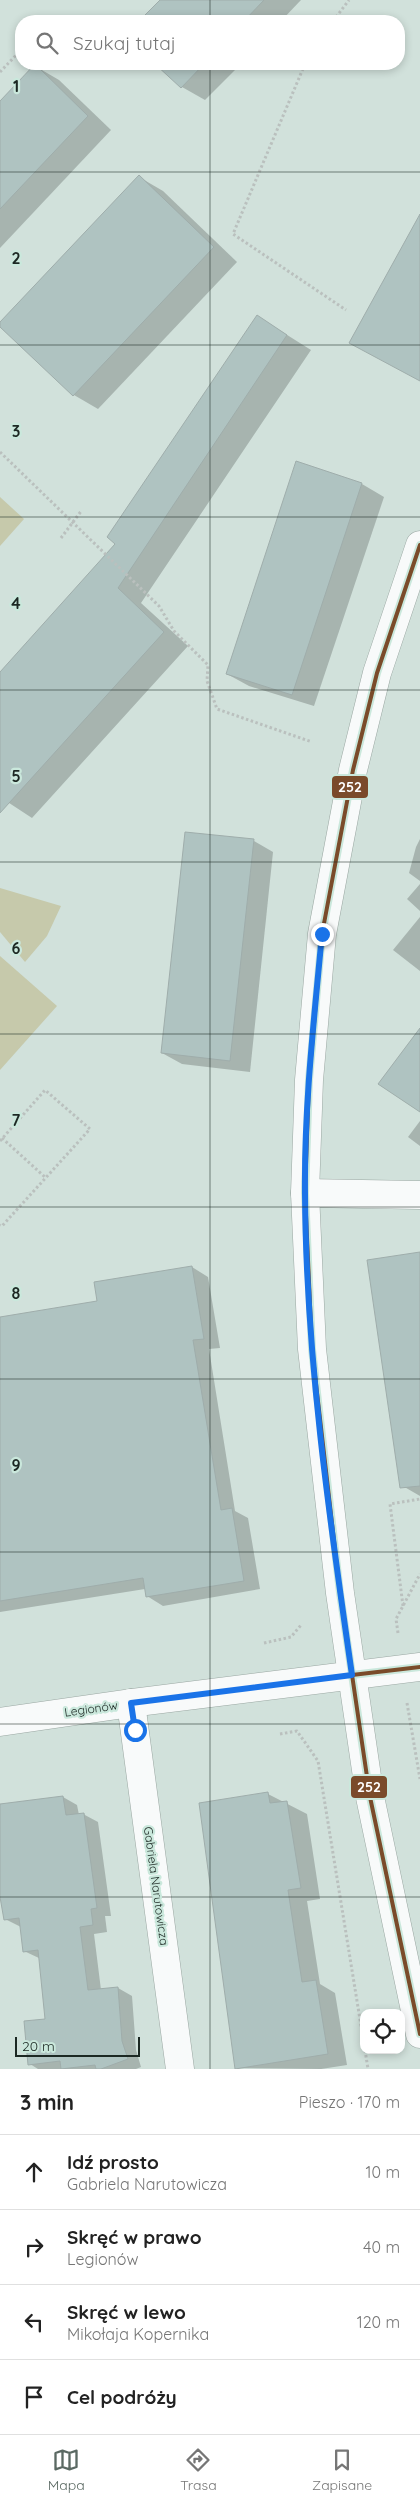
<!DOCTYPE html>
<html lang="pl">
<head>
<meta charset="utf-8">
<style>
  body { margin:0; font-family:Quicksand,sans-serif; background:#f2f2f2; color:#222 }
  .controls { position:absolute; right:15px; bottom:15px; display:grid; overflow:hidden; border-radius:10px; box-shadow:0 2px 8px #0003 }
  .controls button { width:45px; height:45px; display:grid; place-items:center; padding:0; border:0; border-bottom:1px solid #e0e0e0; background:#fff; color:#222; font:25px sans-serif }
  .scale { position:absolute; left:15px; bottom:12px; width:125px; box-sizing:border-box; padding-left:5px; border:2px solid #1c2823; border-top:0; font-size:14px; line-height:18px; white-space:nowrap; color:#1c2823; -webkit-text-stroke:4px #cae8dc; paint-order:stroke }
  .stop { position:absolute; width:15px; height:15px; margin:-11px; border:4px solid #1a73e8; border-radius:50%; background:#fff }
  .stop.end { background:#1a73e8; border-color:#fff; box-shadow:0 1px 5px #0008 }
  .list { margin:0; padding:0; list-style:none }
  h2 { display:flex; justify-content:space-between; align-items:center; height:65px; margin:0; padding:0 20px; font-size:21px }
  h2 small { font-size:16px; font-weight:400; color:#767676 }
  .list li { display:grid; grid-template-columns:32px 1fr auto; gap:15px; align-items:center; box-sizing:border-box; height:75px; padding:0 20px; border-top:1px solid #e0e0e0 }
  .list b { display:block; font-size:19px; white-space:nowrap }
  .list p { margin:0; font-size:16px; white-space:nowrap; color:#767676 }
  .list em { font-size:16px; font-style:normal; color:#767676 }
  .icon { flex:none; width:28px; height:28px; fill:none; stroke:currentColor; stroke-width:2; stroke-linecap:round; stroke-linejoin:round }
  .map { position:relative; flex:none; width:420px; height:2069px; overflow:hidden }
  .search { position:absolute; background:#fff; box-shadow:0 2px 8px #0003; left:15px; right:15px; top:15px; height:55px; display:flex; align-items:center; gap:12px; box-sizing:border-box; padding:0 18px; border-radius:20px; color:#767676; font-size:19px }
  .sheet { height:365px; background:#fff }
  nav { display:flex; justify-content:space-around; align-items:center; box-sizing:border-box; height:70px; border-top:1px solid #e0e0e0; background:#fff; font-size:14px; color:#767676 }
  nav a { display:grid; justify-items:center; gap:2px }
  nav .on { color:#5b6963 }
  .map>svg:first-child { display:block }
  .green { fill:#c6c9ab }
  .shadow { fill:#0003 }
  .building { fill:#afc3c1; stroke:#9fadab }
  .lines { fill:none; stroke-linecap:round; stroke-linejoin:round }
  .minor-casing { stroke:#9aa7a2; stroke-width:29 }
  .tertiary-casing { stroke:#9aa7a2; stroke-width:29 }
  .path { stroke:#bac0be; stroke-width:3; stroke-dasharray:2.5 2.5; stroke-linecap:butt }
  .minor { stroke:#f8fafa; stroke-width:28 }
  .tertiary { stroke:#f8fafa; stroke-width:28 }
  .bus-1-casing { stroke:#cae8dc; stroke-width:8 }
  .bus-1 { stroke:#7a4b2a; stroke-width:4 }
  .route { stroke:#1a73e8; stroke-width:6 }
  .grid { fill:none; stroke:#1c2823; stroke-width:1; stroke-opacity:0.55 }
  .labels { text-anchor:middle; stroke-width:4.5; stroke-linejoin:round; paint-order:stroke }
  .street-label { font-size:12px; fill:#1c2823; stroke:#cae8dc }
  .grid-label { font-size:16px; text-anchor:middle; font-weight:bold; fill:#1c2823; stroke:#cae8dc; stroke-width:4.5; stroke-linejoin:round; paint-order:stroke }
  .line-badge { stroke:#cae8dc; stroke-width:2 }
  .badge-label { font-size:14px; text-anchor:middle; font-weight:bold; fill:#fff }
</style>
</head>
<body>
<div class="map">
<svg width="420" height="2069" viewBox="0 0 420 2069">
  <rect width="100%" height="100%" fill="#d1e1db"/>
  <g class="green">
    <path d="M0,497L24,519L0,546Z"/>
    <path d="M0,888L61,906L47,936L25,962L0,932Z"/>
    <path d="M0,956L57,1006L0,1070Z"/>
  </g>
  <g class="shadow">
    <path d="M161,0H301L281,21H141Z"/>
    <path d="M157,64H241L205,100L182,87Z"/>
    <path d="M35,66L59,80L111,130L0,248V103Z"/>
    <path d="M139,177L163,191L237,262L98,409L74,395L0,324Z"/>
    <path d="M257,316L311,350L141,603L188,646L32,818L0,797V674L117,543Z"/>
    <path d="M297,462L362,484L384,497L314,706L249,686L227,674Z"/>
    <path d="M420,839V881L409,873L416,847Z"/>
    <path d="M254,841L273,852L250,1072L182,1064L162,1053Z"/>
    <path d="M420,884V911L407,899Z"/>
    <path d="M420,917V971L393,950Z"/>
    <path d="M420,1121V1146L408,1137Z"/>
    <path d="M420,1254V1496L401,1485Z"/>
    <path d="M192,1267L208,1277L220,1348L209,1349L235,1511L248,1518L260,1589L163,1606L147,1596L145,1589L0,1612V1318L98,1302Z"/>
    <path d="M268,1794L307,1814L320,1899L307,1901L320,1984L335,1993L347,2065L321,2069L236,2068Z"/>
    <path d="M63,1797L77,1805L79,1815L83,1814L98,1822L111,1916H105L107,1932L94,1934L101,1990L118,1988L132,1996L136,2050L141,2067L136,2069H38L30,2064L46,2020L41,1959L24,1951L21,1927L5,1919L0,1885V1805Z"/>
  </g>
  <g class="building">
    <path d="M160,0H264L244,21H139Z"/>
    <path d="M35,64L88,116L0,209V101Z"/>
    <path d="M155,64H204L181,88Z"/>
    <path d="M139,175L214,247L73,396L0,327V322Z"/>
    <path d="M420,214V381L349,343Z"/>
    <path d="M257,315L287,335L118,588L164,632L0,813V672L115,544L107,537Z"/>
    <path d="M296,461L362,483L292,695L226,674Z"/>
    <path d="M185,832L254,839L230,1061L161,1053Z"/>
    <path d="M420,1028V1112L378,1084Z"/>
    <path d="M420,1252V1486L400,1488L367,1260Z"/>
    <path d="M192,1266L204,1339L193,1340L221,1510L232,1508L244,1581L146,1597L143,1578L0,1601V1317L97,1301L94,1282Z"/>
    <path d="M268,1792L270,1803L287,1801L301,1888L288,1890L302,1982L316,1980L328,2054L235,2069L199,1803Z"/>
    <path d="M63,1796L66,1815L84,1813L97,1908L91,1909L93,1925L80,1927L88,1990L118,1987L122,2041L128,2059L101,2069H96L95,2065L61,2069L60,2061L28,2065L24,2021L45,2019L38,1950L23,1952L19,1918L4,1920L0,1897V1804Z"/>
  </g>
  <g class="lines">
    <g class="minor-casing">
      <g id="minor">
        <path d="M420,545L377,673L353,770L322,934L309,1080L305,1193L312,1349L340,1593L370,1797L420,2034"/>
        <path d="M305,1193L420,1195"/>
        <path d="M131,1703L180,2069"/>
      </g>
    </g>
    <g class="tertiary-casing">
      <path id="tertiary" d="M0,1722L131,1703L420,1667"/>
    </g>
    <g class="path">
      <path d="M49,21H54"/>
      <path d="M333,21L349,0"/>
      <path d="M305,64L233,234L346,310"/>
      <path d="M0,72L21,50"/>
      <path d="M0,452L159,606L174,631L208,665L207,681L217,709L312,742"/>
      <path d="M61,538L82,510"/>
      <path d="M2,1138L46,1178"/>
      <path d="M0,1141L45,1090L90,1129L2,1226L0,1225"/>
      <path d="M403,1606L390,1504L420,1499"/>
      <path d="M398,1633L396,1619L420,1574"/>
      <path d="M264,1643L291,1637L301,1625"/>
      <path d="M407,1703L420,1779"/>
      <path d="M280,1734L297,1731L318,1761L364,2044"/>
      <path d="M365,2050L368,2069"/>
    </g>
    <use href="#minor" class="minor"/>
    <use href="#tertiary" class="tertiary"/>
    <g class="bus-1-casing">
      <g id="bus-1">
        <path d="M420,545L377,673L353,770L322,934L309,1080L305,1193L312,1349L340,1593L370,1797L420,2034"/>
        <path d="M352,1675L420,1667"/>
      </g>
    </g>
    <use href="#bus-1" class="bus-1"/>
  </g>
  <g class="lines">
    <path class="route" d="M135,1730L131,1703L352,1675C329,1516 306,1355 305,1194C304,1107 314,1020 322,934"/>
  </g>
  <path class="grid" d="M210,0V21M210,64V2069M0,172H420M0,345H420M0,517H420M0,690H420M0,862H420M0,1034H420M0,1207H420M0,1379H420M0,1552H420M0,1724H420M0,1897H420"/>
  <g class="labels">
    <g class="street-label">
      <text transform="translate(91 1709) rotate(-8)" y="4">Legionów</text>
      <text transform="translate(156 1886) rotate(82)" y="4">Gabriela Narutowicza</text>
    </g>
  </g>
  <g class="grid-label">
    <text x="16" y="92">1</text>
    <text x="16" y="264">2</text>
    <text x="16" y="437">3</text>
    <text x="16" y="609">4</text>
    <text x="16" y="782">5</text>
    <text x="16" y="954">6</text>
    <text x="16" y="1126">7</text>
    <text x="16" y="1299">8</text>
    <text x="16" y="1471">9</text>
  </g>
  <g class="line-badge">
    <rect x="331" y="775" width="38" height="24" rx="5" fill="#7a4b2a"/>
    <rect x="350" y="1775" width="38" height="24" rx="5" fill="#7a4b2a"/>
  </g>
  <g class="badge-label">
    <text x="350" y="792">252</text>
    <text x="369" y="1792">252</text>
  </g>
</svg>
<div class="controls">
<button><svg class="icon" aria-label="locate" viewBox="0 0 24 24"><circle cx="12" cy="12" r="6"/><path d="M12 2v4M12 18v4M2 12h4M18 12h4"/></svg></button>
</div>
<div class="scale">20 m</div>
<div class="stop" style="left:135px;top:1730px"></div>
<div class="stop end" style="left:322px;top:934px"></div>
<div class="search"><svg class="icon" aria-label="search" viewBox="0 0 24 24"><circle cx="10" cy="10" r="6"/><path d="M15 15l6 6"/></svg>Szukaj tutaj</div>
</div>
<section class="sheet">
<h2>3 min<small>Pieszo · 170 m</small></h2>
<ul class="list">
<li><svg class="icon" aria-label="ahead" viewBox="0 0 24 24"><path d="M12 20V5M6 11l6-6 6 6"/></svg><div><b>Idź prosto</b><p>Gabriela Narutowicza</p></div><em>10 m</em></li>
<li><svg class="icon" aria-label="right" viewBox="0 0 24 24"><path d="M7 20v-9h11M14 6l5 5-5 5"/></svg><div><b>Skręć w prawo</b><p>Legionów</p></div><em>40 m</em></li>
<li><svg class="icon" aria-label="left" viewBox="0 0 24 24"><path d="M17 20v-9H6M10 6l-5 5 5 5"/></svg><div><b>Skręć w lewo</b><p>Mikołaja Kopernika</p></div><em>120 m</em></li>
<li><svg class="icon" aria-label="arrive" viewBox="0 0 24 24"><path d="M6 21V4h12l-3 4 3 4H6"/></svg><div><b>Cel podróży</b></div></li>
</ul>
</section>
<nav>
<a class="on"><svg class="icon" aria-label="map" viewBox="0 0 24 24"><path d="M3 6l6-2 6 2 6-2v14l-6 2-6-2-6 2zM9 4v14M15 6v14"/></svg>Mapa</a>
<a><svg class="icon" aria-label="directions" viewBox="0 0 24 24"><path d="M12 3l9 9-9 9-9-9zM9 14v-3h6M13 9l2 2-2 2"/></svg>Trasa</a>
<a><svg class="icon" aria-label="saved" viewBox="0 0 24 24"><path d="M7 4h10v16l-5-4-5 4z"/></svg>Zapisane</a>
</nav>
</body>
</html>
